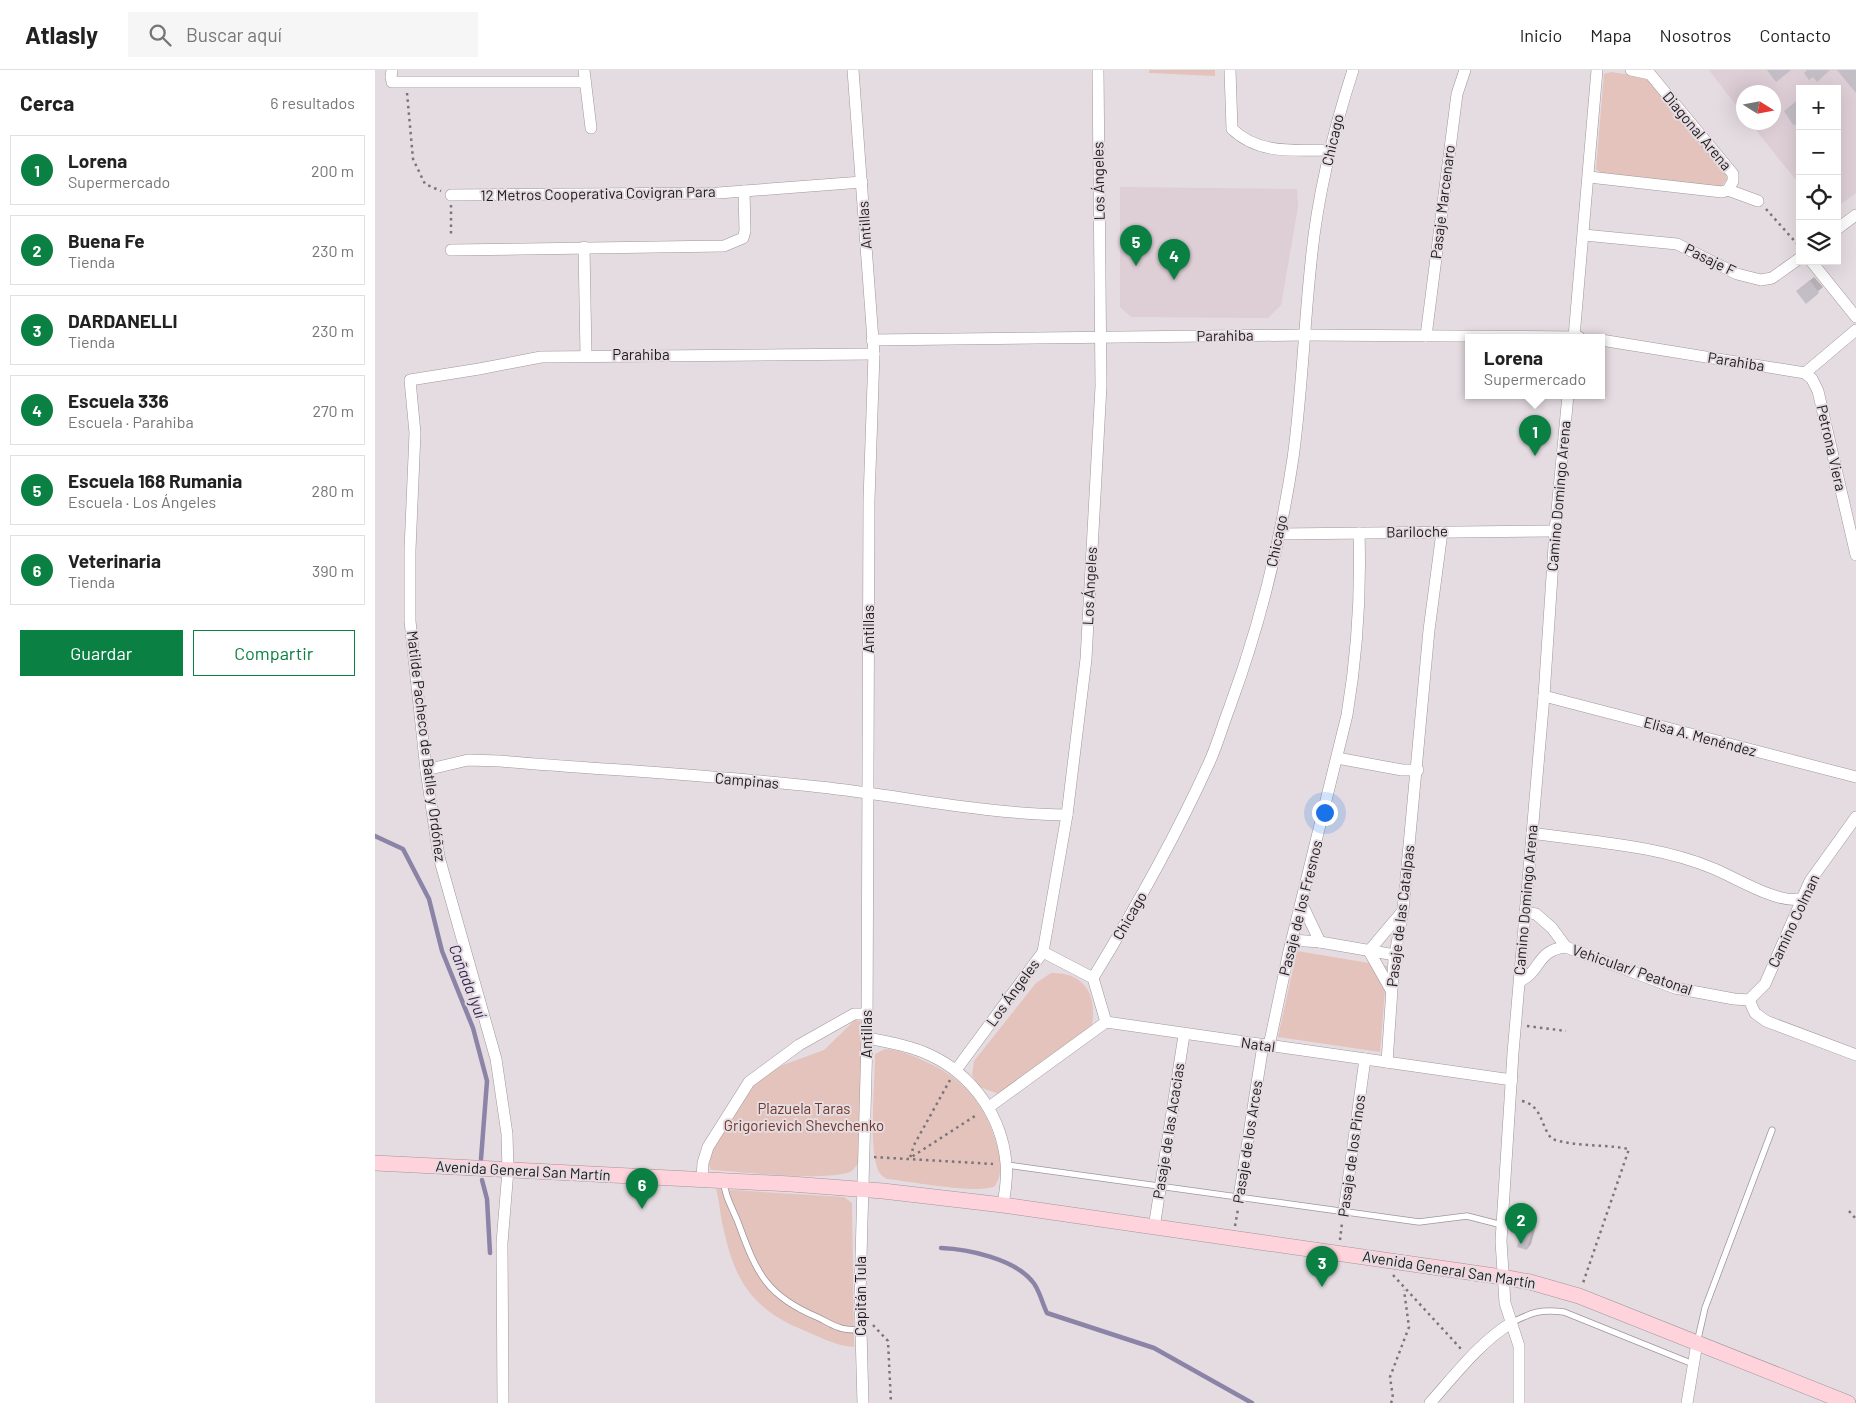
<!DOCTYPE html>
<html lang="es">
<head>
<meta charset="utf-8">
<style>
  body { margin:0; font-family:Barlow,sans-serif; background:#f6f6f6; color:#222 }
  .controls { position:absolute; right:15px; top:15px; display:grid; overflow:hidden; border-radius:0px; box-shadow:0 5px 20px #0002 }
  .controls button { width:45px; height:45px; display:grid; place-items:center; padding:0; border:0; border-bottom:1px solid #e0e0e0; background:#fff; color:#222; font:25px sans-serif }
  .compass { position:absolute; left:1361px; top:15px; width:45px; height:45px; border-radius:50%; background:#fff; box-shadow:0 5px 20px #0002; rotate:101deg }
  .you { position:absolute; left:949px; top:742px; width:18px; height:18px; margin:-12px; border:4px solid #fff; border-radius:50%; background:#1a73e8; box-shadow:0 0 0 8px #1a73e833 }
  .badge { display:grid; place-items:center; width:32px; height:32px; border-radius:50%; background:#0b8043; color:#fff; font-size:16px; font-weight:700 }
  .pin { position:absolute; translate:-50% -41px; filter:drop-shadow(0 1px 2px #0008) }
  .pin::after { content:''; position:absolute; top:26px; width:18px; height:15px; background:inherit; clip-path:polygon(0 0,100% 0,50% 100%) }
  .popup { position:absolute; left:1090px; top:264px; width:140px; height:65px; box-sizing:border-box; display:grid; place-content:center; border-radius:0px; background:#fff; filter:drop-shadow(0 1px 4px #0005); font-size:16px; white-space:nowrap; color:#767676 }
  .popup b { font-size:19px; color:#222 }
  .popup::after { content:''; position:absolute; left:50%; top:100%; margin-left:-10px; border:10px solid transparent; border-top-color:#fff }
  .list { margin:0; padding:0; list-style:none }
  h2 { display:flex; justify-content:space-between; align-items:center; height:65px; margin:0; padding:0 20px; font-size:21px }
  h2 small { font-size:16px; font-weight:400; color:#767676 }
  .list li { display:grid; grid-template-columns:32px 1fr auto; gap:15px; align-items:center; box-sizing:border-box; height:70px; margin:0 10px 10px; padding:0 10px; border:1px solid #e0e0e0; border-radius:0px }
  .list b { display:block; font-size:19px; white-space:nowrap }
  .list p { margin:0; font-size:16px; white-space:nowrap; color:#767676 }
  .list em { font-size:16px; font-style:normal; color:#767676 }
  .actions { display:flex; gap:10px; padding:15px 20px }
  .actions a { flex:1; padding:11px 0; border:1px solid #0b8043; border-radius:0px; text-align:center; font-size:18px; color:#0b8043 }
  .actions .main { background:#0b8043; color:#fff }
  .icon { flex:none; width:28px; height:28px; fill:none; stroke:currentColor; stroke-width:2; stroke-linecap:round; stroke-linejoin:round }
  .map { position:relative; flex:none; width:1481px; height:1333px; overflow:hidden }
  header { display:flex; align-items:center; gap:30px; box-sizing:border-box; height:70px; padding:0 25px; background:#fff; border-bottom:1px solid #e0e0e0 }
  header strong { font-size:24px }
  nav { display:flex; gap:28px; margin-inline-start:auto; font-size:18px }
  .search { width:350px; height:45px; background:#f6f6f6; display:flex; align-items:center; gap:12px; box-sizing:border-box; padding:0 18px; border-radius:0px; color:#767676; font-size:19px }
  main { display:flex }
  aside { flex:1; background:#fff }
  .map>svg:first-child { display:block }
  .built { fill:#deced6 }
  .green { fill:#e3c3bb }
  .shadow { fill:#0003 }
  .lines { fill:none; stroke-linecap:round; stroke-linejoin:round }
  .stream { stroke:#8b84a7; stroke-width:4.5 }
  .building { fill:#c3bec5 }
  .service-casing { stroke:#9e969b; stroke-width:7 }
  .minor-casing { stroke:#9e969b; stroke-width:12 }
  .secondary-casing { stroke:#9e969b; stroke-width:16 }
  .path { stroke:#7b7578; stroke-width:2.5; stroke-dasharray:2.5 4; stroke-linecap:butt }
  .service { stroke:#fff; stroke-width:5.5 }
  .minor { stroke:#fff; stroke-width:11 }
  .secondary { stroke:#fed3dc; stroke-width:15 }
  .labels { text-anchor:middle; stroke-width:4; stroke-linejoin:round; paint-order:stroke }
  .street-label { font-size:15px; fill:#1d1a1c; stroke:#e5dce1 }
  .park-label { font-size:15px; fill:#71392c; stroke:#e5dce1 }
  .water-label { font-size:16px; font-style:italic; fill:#312453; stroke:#e5dce1 }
</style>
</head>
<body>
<header>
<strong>Atlasly</strong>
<div class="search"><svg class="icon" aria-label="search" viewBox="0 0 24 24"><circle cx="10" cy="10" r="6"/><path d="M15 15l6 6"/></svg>Buscar aquí</div>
<nav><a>Inicio</a><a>Mapa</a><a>Nosotros</a><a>Contacto</a></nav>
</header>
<main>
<aside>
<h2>Cerca<small>6 resultados</small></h2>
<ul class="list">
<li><span class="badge">1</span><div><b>Lorena</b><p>Supermercado</p></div><em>200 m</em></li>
<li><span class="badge">2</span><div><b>Buena Fe</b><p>Tienda</p></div><em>230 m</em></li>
<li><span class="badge">3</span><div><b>DARDANELLI</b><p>Tienda</p></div><em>230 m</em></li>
<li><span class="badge">4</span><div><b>Escuela 336</b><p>Escuela · Parahiba</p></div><em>270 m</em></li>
<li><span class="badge">5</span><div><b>Escuela 168 Rumania</b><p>Escuela · Los Ángeles</p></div><em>280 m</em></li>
<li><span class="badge">6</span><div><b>Veterinaria</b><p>Tienda</p></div><em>390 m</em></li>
</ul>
<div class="actions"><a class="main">Guardar</a><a>Compartir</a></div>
</aside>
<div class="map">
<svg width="1481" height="1333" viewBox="0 0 1481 1333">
  <rect width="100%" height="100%" fill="#e5dce1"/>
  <g class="built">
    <path d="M1334,0H1481V123L1462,137V19H1425V115L1375,53L1398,52V22H1368V44Z"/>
    <path d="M745,117L922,119L923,137L906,235L893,248L756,247L745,237Z"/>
  </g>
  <g class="green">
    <path d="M774,0H840V6L774,3Z"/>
    <path d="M1236,2L1269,7L1275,12L1351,103L1352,109L1346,117L1225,103L1221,99L1229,4Z"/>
    <path d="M922,881L1012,896L1005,982L903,967Z"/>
    <path d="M676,903C709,902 722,924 717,955L624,1024L605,1017L597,1005L599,991L661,913Z"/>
    <path d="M480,950L485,951L488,955L483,1093C480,1098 477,1102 472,1103C438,1111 372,1102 336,1100L332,1090L335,1082L379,1011L408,995L449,980Z"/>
    <path d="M510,979C523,980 535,984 547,990C586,1006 611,1034 622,1076C626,1090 628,1103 620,1116C605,1125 533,1111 512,1109C507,1106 504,1104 502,1097C494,1072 500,1012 500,984Z"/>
    <path d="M341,1119L469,1127L477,1133L479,1277C461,1276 445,1267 428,1260C379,1240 360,1212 349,1161C345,1147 345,1133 341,1119Z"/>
  </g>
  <g class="shadow">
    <path d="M1439,207L1448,217L1431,232L1427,217Z"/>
    <path d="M1153,1154L1161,1156L1156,1174L1152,1179L1148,1158Z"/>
  </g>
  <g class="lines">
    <g class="stream">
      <path d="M0,766L28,779L54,829L67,881L98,958L112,1011L106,1089"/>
      <path d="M107,1110L112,1129L115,1183"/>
      <path d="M566,1178C593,1179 639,1189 657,1211C664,1218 667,1233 672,1243L779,1278L877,1333"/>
    </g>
  </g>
  <g class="building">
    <path d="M1392,0H1416L1401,12Z"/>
    <path d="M1432,0H1455L1442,12L1438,7L1434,10L1429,3Z"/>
    <path d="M1462,0H1481V23Z"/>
    <path d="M1425,28V57L1423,58L1419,54L1418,55L1409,41Z"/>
    <path d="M1435,210L1444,223L1431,234L1421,221Z"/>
    <path d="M1147,1157L1157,1160L1152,1180L1142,1177Z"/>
  </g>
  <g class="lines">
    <g class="service-casing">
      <g id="service">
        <path d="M632,1095L1044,1152L1092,1146L1127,1155"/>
        <path d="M349,1112C350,1129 359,1140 364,1155C382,1204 392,1226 442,1247C449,1250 456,1255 463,1257C469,1260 478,1260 485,1260"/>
        <path d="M1136,1253C1157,1242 1166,1239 1189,1242L1318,1294"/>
        <path d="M1322,1273L1330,1238L1397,1060"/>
      </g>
    </g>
    <g class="minor-casing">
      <g id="minor">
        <path d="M17,0L16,7L17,12H210"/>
        <path d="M209,0L216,58"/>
        <path d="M478,0L499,284L494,430L492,968L485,1225L488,1333"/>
        <path d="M855,0L857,59C884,85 920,80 955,80"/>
        <path d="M1214,107L1347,122L1353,120L1358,111V104L1275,4L1256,0"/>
        <path d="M1353,120L1383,131"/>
        <path d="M76,125L343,123L487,112"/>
        <path d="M1462,159L1481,145"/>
        <path d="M1209,165L1302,174L1362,204L1386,210L1397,208L1425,188"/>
        <path d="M209,177L211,285"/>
        <path d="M76,180L349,176L368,168L370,161L369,121"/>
        <path d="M1436,191L1481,247"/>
        <path d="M1051,266L1082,24L1090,0"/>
        <path d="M1199,267L1222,0"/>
        <path d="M497,270L929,265L1204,267"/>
        <path d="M1226,270L1430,303L1481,260"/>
        <path d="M1430,303L1437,309L1443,321L1481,485"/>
        <path d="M905,464L1180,461"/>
        <path d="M1169,626L1481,707"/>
        <path d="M962,688L1027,700H1043"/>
        <path d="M51,700L93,690L125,691C231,700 339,705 445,717C528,726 609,744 692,745"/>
        <path d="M1157,763C1217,772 1281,775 1337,798C1360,807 1402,834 1426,829"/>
        <path d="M1150,842L1161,844L1177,858L1191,877L1300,918L1359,929L1374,930L1380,943L1391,951L1481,985"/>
        <path d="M917,870L945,872L927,834"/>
        <path d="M945,872L1020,885"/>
        <path d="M668,882L718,908L731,952L1137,1010"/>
        <path d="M718,908C760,839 800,768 834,693C842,676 847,657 854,639C884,558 905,474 918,388C927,323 929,257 936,192C942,127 958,62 978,0"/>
        <path d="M1145,911C1166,902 1161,880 1191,877"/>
        <path d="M1016,920L994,881L1026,843"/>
        <path d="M1374,930L1390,914L1435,811L1481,747"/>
        <path d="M492,968C513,972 536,976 555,985C598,1005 627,1047 631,1093C633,1107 630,1122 628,1135"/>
        <path d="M894,976L914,881L972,645C982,585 986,523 984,463"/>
        <path d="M1012,992L1019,890L1028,840L1054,560L1067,462"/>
        <path d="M581,1000L668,882L692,745L711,589L726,316L723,0"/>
        <path d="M614,1037L731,952"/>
        <path d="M327,1109L328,1093L333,1077L374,1012L424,975L479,944H492"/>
        <path d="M864,1127L888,975"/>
        <path d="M969,1141L990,989"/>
        <path d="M779,1158L809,965"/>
        <path d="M128,1333L127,1173L133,1100L132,1064L121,989L64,787L51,700L35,551V480L40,363L35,310L104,299L166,287L499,284"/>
        <path d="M1055,1333C1080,1305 1104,1273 1136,1253"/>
        <path d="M1144,1333V1276L1130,1233L1126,1171L1138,983L1169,626L1180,461L1193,325"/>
        <path d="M1312,1333L1322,1273"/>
      </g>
    </g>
    <g class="secondary-casing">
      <path id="secondary" d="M0,1093L416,1114L508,1121L628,1135L1127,1207L1155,1212L1204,1226L1473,1333"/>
    </g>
    <g class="path">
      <path d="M32,23L38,89L50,114L66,121"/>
      <path d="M76,135V167"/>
      <path d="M1391,139L1424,176"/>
      <path d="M1152,956L1191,961"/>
      <path d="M575,1010L539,1075L535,1088L603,1044"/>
      <path d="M1147,1031C1168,1036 1165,1056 1177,1069C1202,1077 1228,1074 1254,1079L1208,1213"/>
      <path d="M499,1087L618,1094"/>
      <path d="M1474,1141L1481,1149"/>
      <path d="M860,1156L863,1139"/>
      <path d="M965,1170L967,1153"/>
      <path d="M1018,1205L1087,1280"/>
      <path d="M498,1255L513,1271L516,1333"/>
      <path d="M1016,1333L1018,1328L1015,1307L1034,1257L1029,1220"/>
    </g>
    <use href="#service" class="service"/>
    <use href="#minor" class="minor"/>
    <use href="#secondary" class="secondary"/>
  </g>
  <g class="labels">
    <g class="street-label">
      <text transform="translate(1322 61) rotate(50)" y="5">Diagonal Arena</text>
      <text transform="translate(958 70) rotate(-77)" y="5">Chicago</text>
      <text transform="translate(724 111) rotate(-91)" y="5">Los Ángeles</text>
      <text transform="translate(223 124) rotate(-1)" y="5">12 Metros Cooperativa Covigran Para</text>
      <text transform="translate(1068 132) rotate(-83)" y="5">Pasaje Marcenaro</text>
      <text transform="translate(490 155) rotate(-94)" y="5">Antillas</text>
      <text transform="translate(1335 190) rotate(26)" y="5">Pasaje F</text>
      <text transform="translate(850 266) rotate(-1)" y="5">Parahiba</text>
      <text x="266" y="290">Parahiba</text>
      <text transform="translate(1361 292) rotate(9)" y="5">Parahiba</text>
      <text transform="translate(1456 378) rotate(77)" y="5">Petrona Viera</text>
      <text transform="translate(1184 426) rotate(-85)" y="5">Camino Domingo Arena</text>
      <text transform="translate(1042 462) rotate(-1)" y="5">Bariloche</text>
      <text transform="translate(902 471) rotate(-78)" y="5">Chicago</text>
      <text transform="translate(715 516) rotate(-87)" y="5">Los Ángeles</text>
      <text transform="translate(494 559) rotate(-90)" y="5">Antillas</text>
      <text transform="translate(1325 667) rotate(15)" y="5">Elisa A. Menéndez</text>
      <text transform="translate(51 676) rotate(83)" y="5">Matilde Pacheco de Batlle y Ordóñez</text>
      <text transform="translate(372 711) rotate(5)" y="5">Campinas</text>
      <text transform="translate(1151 830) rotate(-85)" y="5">Camino Domingo Arena</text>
      <text transform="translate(926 838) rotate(-76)" y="5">Pasaje de los Fresnos</text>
      <text transform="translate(755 846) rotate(-60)" y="5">Chicago</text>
      <text transform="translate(1026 846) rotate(-83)" y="5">Pasaje de las Catalpas</text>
      <text transform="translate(1419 851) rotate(-65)" y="5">Camino Colman</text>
      <text transform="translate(1257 900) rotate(19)" y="5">Vehicular/ Peatonal</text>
      <text transform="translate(638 923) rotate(-54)" y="5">Los Ángeles</text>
      <text transform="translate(492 964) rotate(-90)" y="5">Antillas</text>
      <text transform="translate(883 975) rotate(8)" y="5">Natal</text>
      <text transform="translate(794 1061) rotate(-81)" y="5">Pasaje de las Acacias</text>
      <text transform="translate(873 1072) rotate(-81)" y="5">Pasaje de los Arces</text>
      <text transform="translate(977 1086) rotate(-82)" y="5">Pasaje de los Pinos</text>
      <text transform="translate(148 1101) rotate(3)" y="5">Avenida General San Martín</text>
      <text transform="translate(1074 1200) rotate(9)" y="5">Avenida General San Martín</text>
      <text transform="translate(486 1226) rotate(-90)" y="5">Capitán Tula</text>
    </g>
    <g class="park-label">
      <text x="429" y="1044">Plazuela Taras<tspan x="429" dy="17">Grigorievich Shevchenko</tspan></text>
    </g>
    <g class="water-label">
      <text transform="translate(93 911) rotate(69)" y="6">Cañada Iyuí</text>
    </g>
  </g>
</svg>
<div class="controls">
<button>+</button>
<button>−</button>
<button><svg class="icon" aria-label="locate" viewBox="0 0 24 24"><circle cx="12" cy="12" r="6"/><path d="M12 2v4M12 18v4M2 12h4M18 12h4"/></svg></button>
<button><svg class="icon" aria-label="layers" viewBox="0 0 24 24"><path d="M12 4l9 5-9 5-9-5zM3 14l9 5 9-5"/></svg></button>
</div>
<svg class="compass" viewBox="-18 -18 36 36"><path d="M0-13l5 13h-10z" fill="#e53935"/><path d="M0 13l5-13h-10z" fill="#767676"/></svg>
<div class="you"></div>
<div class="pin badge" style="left:1160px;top:386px">1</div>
<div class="popup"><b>Lorena</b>Supermercado</div>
<div class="pin badge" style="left:1146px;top:1174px">2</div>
<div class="pin badge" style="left:947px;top:1217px">3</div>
<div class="pin badge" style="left:799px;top:210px">4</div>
<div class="pin badge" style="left:761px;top:196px">5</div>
<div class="pin badge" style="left:267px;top:1139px">6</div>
</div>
</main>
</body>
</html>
